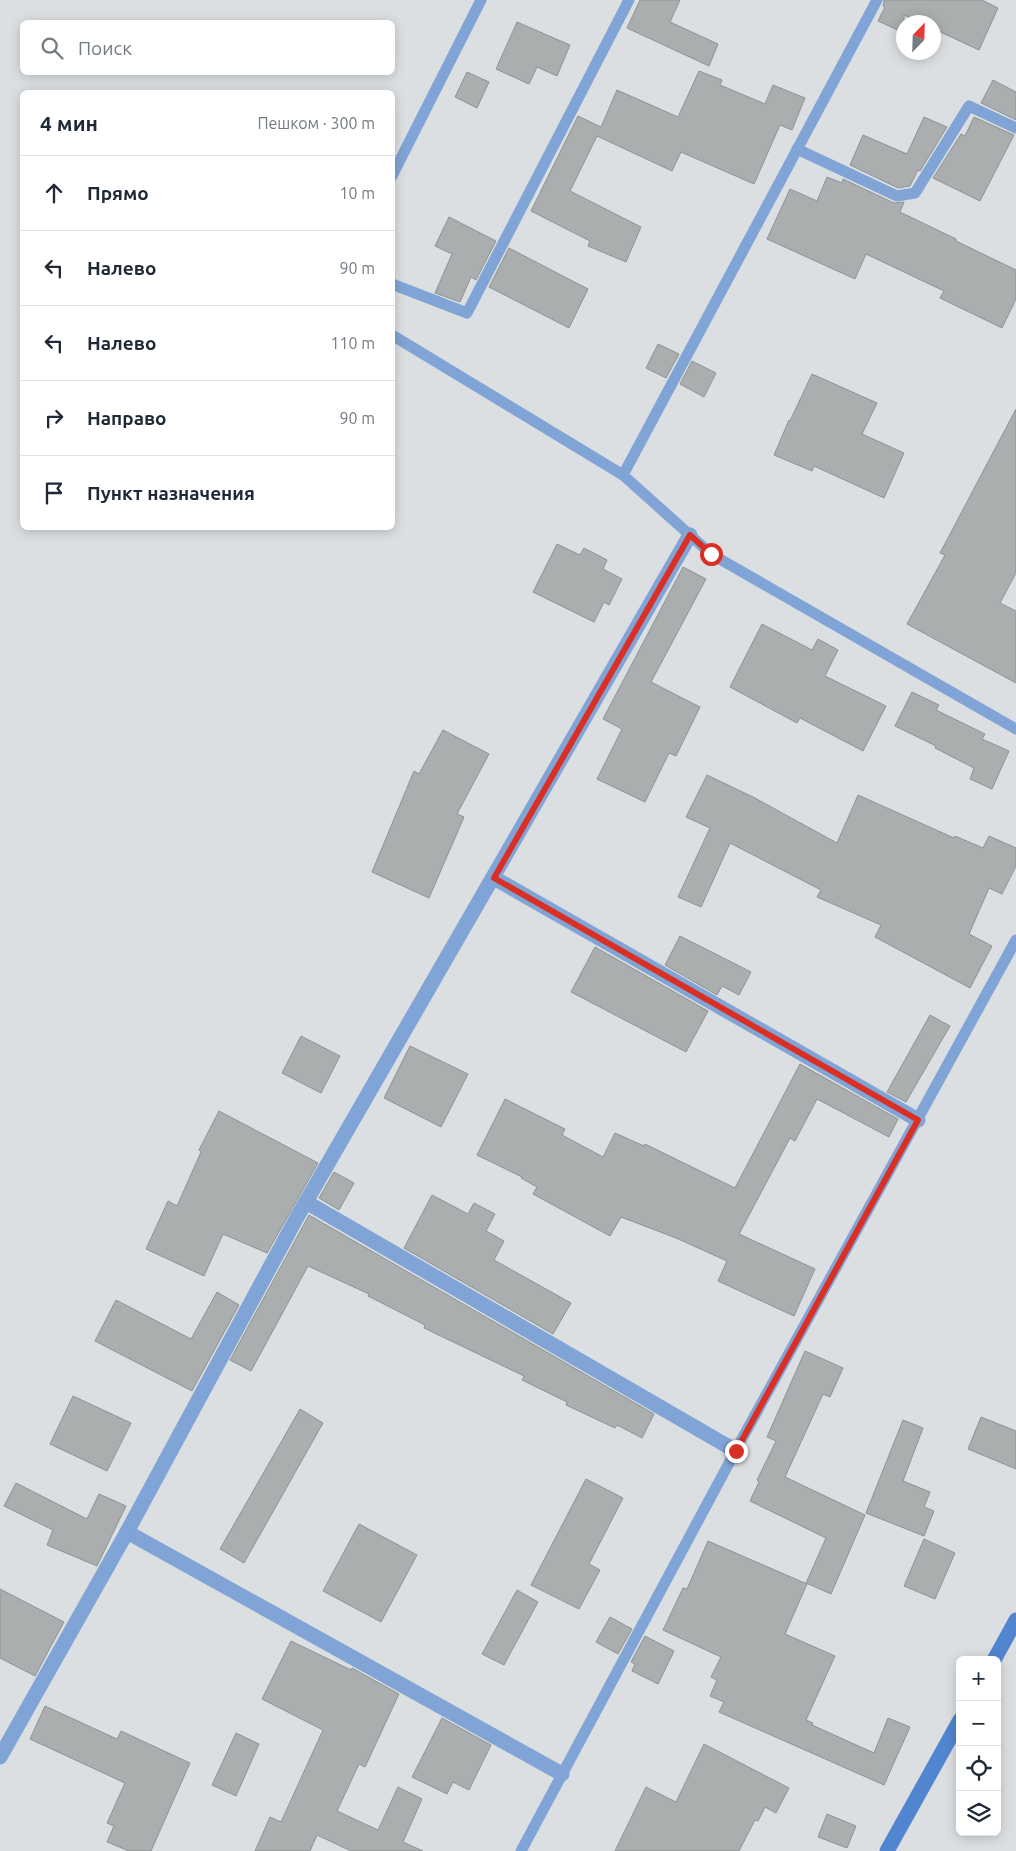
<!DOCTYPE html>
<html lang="ru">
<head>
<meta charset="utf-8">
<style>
  body { margin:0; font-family:Ubuntu,sans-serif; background:#f6f6f7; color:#1f2937 }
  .controls { position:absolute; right:15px; bottom:15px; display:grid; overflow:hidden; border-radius:8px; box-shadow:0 2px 12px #0003 }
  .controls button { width:45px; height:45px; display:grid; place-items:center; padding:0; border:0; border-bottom:1px solid #e0e1e3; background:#fff; color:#1f2937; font:25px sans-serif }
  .compass { position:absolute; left:896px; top:15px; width:45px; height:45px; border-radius:50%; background:#fff; box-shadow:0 2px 12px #0003; rotate:23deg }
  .stop { position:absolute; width:15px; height:15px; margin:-11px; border:4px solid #d93025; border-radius:50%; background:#fff }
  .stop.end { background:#d93025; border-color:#fff; box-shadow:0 1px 5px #0008 }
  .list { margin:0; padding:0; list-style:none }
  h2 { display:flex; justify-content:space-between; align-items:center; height:65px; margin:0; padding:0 20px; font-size:21px }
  h2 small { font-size:16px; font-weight:400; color:#747a83 }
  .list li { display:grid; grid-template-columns:32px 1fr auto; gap:15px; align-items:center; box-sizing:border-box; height:75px; padding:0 20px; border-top:1px solid #e0e1e3 }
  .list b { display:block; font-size:19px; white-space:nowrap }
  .list em { font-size:16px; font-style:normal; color:#747a83 }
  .icon { flex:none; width:28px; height:28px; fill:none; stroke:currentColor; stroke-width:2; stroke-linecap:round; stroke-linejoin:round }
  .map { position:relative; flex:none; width:1016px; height:1851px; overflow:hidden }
  .search { position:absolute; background:#fff; box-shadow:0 2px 12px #0003; left:20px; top:20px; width:375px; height:55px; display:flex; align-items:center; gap:12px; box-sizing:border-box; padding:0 18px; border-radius:8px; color:#747a83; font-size:19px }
  .panel { position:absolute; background:#fff; box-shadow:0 2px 12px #0003; left:20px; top:90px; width:375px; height:440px; border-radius:8px }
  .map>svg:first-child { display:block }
  .building { fill:#aaaeae; stroke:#8e9292 }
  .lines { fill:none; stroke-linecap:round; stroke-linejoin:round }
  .lane { stroke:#81a4d6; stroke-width:11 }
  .street { stroke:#81a4d6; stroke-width:15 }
  .secondary { stroke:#5185cf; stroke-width:15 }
  .route { stroke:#d93025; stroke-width:6 }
</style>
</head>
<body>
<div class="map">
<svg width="1016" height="1851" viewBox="0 0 1016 1851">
  <rect width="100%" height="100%" fill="#dbdfe1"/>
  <g class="building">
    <path d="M640,0H680L670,22L718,44L709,66L627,28Z"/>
    <path d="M884,0H982L998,8L979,50L934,29V22H919L904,15V33L878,21L885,7L883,6Z"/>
    <path d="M517,22L570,45L557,76L537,67L529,84L496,69Z"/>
    <path d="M699,71L722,80L720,85L765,104L773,85L805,98L792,130L780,125L754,184L681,152L672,171L597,136L570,191L641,227L626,262L588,246L590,241L531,211L578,116L601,127L617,90L678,117Z"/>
    <path d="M467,72L489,82L477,108L455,97Z"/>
    <path d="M993,80L1016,92V120L981,103Z"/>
    <path d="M924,117L947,127L920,171L918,170L910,186L898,188L850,165L863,135L907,154Z"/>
    <path d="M974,117L1014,135L980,201L933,178L961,134L965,136Z"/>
    <path d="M827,177L842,183L843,179L894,203L904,202L900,212L956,239V241L1016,270V299L1002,328L940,298L944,291L866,254L855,279L767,239L790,189L817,201Z"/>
    <path d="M449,217L496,241L476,280L471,277L460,302L435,293L452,254L435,246Z"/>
    <path d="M509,248L588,289L569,328L489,287Z"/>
    <path d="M658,344L679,354L666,378L646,368Z"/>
    <path d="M692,361L716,373L704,397L680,384Z"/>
    <path d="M812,374L877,403L862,434L904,453L884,498L814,466L812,471L774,455L789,420L790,421Z"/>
    <path d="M1016,409V573L1000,603L1016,611V683L907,624L945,555L940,553Z"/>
    <path d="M557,544L580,555L584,548L607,560L603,569L622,579L609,605L604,602L594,622L533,592Z"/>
    <path d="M683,567L706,579L651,682L700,707L676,756L669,753L645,802L597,779L622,729L603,719Z"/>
    <path d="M762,624L812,650L818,639L838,650L825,676L886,706L863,751L800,718L797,723L730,687Z"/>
    <path d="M912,692L939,705L936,710L985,734L982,739L1009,751L992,789L970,779L974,768L935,748L936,746L895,726Z"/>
    <path d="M443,730L489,754L457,814L464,817L429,898L372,872L414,771L419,774Z"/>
    <path d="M707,775L753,797L837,843L858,795L954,838L955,836L983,848L989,836L1016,848V866L1002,894L989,888L969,934L992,946L970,988L875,937L881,925L817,897L821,890L730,843L701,907L678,897L710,828L686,817Z"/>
    <path d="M680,936L751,972L739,995L722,986L717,995L665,965Z"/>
    <path d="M595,947L708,1011L686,1052L571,992Z"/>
    <path d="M930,1015L950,1026L906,1102L887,1092Z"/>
    <path d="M301,1036L340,1056L321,1093L282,1073Z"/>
    <path d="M410,1046L468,1074L441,1127L384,1098Z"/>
    <path d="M800,1064L898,1119L889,1137L817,1099L795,1141L790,1138L739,1234L815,1269L794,1316L718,1281L727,1261L676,1238L621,1217L610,1236L533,1194L537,1187L521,1178L522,1177L477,1155L505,1099L565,1129L562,1135L603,1157L615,1133L644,1146L645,1144L735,1188Z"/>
    <path d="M219,1111L318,1163L267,1253L223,1234L204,1276L146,1249L168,1201L177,1206L201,1152L199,1150Z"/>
    <path d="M334,1172L354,1183L339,1210L319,1198Z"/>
    <path d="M432,1195L468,1214L474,1203L495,1214L486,1231L504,1241L494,1260L571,1303L553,1334L404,1248Z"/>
    <path d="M309,1215L654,1414L642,1438L617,1425L615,1428L566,1405L567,1402L522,1380L524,1376L424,1328L425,1325L368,1296L369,1294L308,1266L251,1371L230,1360Z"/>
    <path d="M217,1292L239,1305L192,1391L95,1341L116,1300L191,1339Z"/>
    <path d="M805,1351L843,1368L830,1397L823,1394L785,1477L865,1515L831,1594L806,1583L826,1538L750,1501L759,1482L757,1480L776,1441L767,1437Z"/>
    <path d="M73,1396L131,1423L107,1471L50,1444Z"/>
    <path d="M300,1409L323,1423L244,1563L220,1549Z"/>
    <path d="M981,1417L1016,1431V1469L968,1449Z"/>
    <path d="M903,1420L923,1428L903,1481L930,1492L924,1507L934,1511L924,1536L866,1513Z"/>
    <path d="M586,1479L623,1498L589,1564L600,1570L579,1609L531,1585Z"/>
    <path d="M16,1483L87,1519L99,1494L126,1506L97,1566L47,1545L53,1530L4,1506Z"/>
    <path d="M359,1524L417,1555L381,1622L323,1591Z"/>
    <path d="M924,1539L955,1553L935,1599L904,1586Z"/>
    <path d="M708,1541L807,1584L785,1634L835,1656L806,1720L813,1723L812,1725L874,1753L888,1718L910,1727L884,1785L719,1712L724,1702L710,1696L717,1680L711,1677L721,1657L663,1630L683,1588L687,1589Z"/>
    <path d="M0,1589L64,1622L35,1676L0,1658Z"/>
    <path d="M517,1590L538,1602L504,1665L482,1654Z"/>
    <path d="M610,1617L632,1629L618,1654L596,1642Z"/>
    <path d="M645,1636L674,1651L658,1684L632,1671L635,1664L631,1662Z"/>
    <path d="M291,1641L351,1670L352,1668L399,1694L365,1767L359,1764L337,1811L378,1830L398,1787L422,1799L403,1842L423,1851H351L317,1835L310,1851H255L270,1817L281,1822L323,1730L262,1699Z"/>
    <path d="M45,1706L117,1739L121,1731L190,1763L151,1851H129L107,1842L114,1826L107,1823L125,1783L30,1739Z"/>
    <path d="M442,1718L491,1745L469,1790L453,1782L447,1794L412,1777Z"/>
    <path d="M236,1733L259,1744L236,1796L212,1785Z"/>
    <path d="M704,1744L789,1788L776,1813L765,1807L758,1821L755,1820L739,1851H615L646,1787L676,1802Z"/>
    <path d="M827,1814L856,1826L847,1848L818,1837Z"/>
  </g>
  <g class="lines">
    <g class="lane">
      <path d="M797,149L897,196L915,193L969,106L1016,128"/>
      <path d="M392,176L481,0"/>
      <path d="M392,284L467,313L629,0"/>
      <path d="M392,335L623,475L711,554L1016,729"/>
      <path d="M623,475L877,0"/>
      <path d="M521,1851L743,1437L1016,940"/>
    </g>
    <g class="street">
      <path d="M494,878L918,1120"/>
      <path d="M306,1202L736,1451"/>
      <path d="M127,1532L562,1774"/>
      <path d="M0,1757L127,1532L296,1219L690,535"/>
    </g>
    <g class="secondary">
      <path d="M994,1660L1016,1620"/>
      <path d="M887,1851L960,1720"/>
    </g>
  </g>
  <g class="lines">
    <path class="route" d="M711,554L690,535L494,878L918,1120L736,1451"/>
  </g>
</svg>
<div class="controls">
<button>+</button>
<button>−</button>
<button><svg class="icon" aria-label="locate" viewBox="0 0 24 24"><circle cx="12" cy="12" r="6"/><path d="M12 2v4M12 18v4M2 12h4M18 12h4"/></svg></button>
<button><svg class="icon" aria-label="layers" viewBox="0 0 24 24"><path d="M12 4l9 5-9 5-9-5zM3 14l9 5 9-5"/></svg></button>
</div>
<svg class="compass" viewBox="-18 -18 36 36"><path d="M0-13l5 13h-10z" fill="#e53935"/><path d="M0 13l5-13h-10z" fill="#747a83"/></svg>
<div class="stop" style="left:711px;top:554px"></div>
<div class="stop end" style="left:736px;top:1451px"></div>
<div class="search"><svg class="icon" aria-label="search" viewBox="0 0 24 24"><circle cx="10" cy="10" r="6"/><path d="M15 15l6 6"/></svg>Поиск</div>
<section class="panel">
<h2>4 мин<small>Пешком · 300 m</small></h2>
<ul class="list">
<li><svg class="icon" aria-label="ahead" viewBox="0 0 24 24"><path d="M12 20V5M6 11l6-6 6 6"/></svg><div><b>Прямо</b></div><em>10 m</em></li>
<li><svg class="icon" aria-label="left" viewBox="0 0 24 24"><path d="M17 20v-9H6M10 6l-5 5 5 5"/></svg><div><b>Налево</b></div><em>90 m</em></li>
<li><svg class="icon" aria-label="left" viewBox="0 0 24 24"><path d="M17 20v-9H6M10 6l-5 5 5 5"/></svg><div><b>Налево</b></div><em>110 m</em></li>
<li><svg class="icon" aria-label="right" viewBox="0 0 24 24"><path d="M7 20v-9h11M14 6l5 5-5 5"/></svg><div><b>Направо</b></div><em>90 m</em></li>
<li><svg class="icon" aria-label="arrive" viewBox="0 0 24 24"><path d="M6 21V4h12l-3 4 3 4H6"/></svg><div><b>Пункт назначения</b></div></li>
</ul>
</section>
</div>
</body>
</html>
